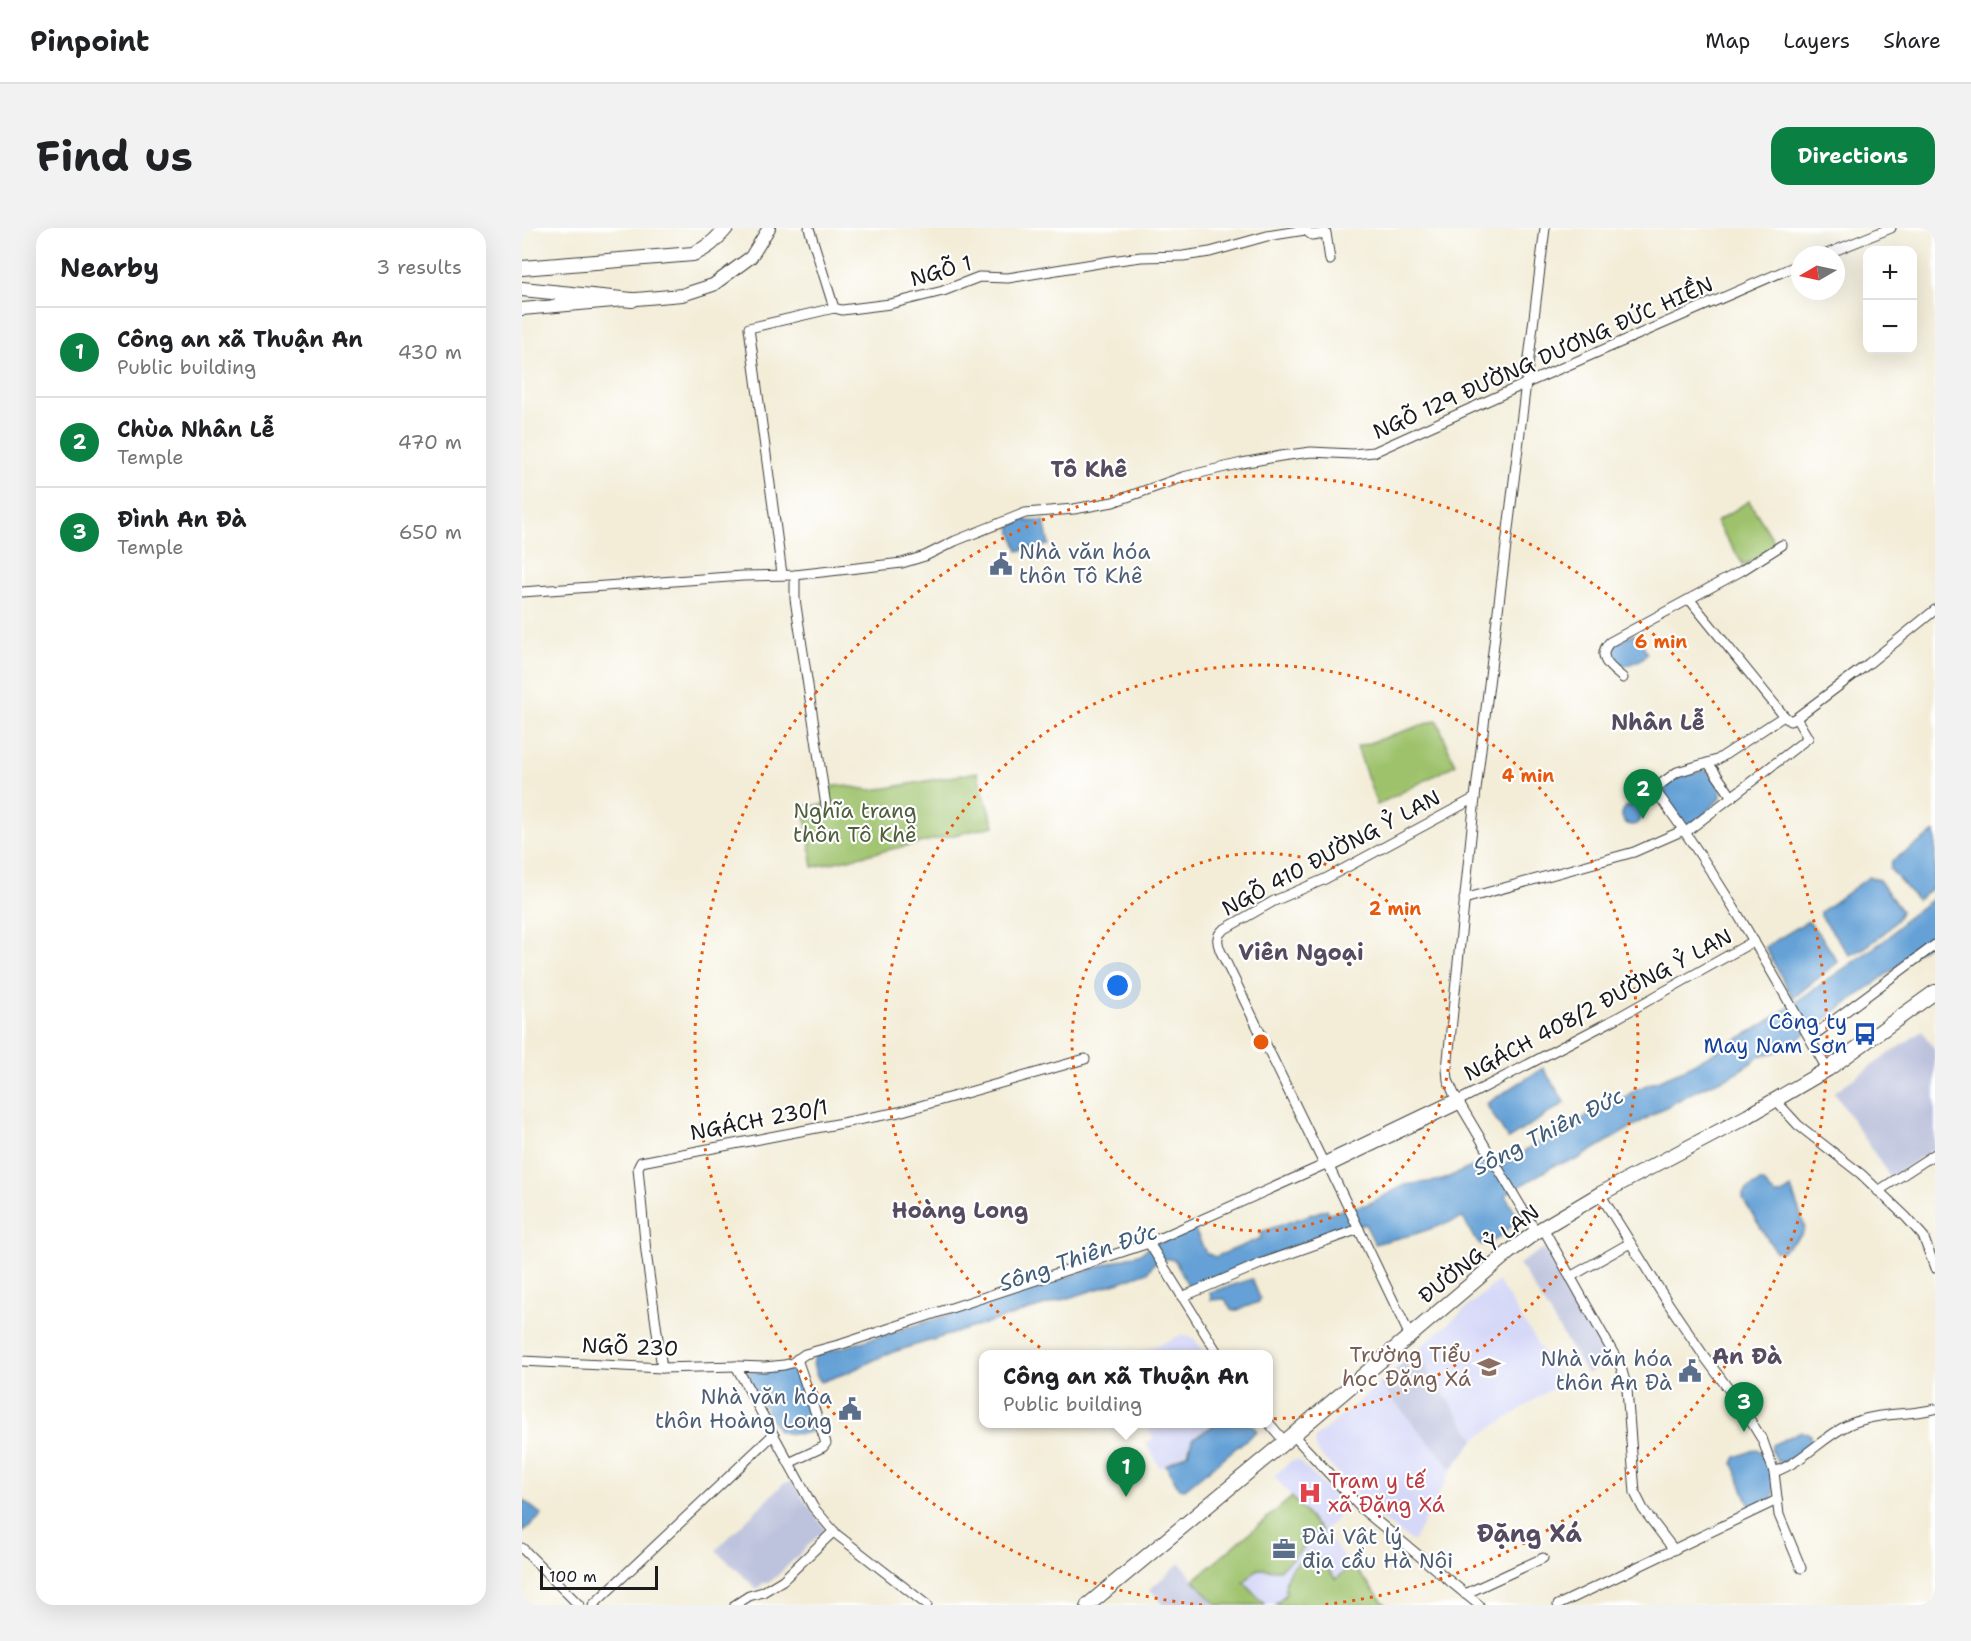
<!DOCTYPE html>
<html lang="en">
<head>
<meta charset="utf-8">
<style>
  body { margin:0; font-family:"Shantell Sans",sans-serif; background:#f2f2f2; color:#202124 }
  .controls { position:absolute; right:18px; top:18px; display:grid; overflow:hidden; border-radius:12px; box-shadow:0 6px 24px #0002 }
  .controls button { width:54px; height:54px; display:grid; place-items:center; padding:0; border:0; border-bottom:2px solid #e0e0e0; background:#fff; color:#202124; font:30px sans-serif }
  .compass { position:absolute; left:1269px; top:18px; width:54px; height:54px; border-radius:50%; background:#fff; box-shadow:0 6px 24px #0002; rotate:261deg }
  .scale { position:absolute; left:18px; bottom:15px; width:118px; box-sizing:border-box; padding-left:6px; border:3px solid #1c1c1c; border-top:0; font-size:16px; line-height:21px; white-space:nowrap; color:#1c1c1c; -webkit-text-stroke:4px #fff; paint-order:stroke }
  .you { position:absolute; left:596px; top:758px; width:21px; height:21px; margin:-15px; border:4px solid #fff; border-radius:50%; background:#1a73e8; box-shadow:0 0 0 9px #1a73e833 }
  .badge { display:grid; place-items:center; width:39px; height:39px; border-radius:50%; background:#0b8043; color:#fff; font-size:20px; font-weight:700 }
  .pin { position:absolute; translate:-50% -50px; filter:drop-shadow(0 2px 3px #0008) }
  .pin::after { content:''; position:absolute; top:32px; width:21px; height:18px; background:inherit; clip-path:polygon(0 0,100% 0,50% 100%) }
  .popup { position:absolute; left:457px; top:1122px; width:294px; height:78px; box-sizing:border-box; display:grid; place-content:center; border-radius:12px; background:#fff; filter:drop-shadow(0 2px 4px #0005); font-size:20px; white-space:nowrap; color:#757577 }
  .popup b { font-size:22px; color:#202124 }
  .popup::after { content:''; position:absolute; left:50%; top:100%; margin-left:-12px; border:12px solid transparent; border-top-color:#fff }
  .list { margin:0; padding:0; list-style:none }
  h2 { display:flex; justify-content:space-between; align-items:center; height:78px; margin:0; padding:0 24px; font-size:26px }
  h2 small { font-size:20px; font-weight:400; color:#757577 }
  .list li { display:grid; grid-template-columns:39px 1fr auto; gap:18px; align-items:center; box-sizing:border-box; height:90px; padding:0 24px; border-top:2px solid #e0e0e0 }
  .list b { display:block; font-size:22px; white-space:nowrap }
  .list p { margin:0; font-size:20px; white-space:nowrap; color:#757577 }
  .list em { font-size:20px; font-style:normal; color:#757577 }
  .map { position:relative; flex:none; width:1413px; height:1377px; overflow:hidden; border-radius:18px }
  header { display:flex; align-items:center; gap:36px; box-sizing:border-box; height:84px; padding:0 30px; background:#fff; border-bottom:2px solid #e0e0e0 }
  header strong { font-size:28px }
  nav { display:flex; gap:33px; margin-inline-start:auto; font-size:21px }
  .intro { display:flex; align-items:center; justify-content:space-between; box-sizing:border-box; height:144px; padding:0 36px }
  h1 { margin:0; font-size:42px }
  .button { padding:15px 27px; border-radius:18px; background:#0b8043; color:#fff; font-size:21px; font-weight:700 }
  main { display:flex; gap:36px; padding:0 36px }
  aside { flex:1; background:#fff; border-radius:18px; box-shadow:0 6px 24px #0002 }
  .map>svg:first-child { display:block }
  .built { fill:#d6d8f8 }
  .industrial { fill:#bec3dd }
  .green { fill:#9ec26c; stroke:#5d6f44; stroke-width:1.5 }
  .water { fill:#65a1d6; stroke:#405e79; stroke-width:1.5 }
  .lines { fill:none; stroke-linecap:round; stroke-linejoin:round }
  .minor-casing { stroke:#3c3b38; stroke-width:11 }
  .tertiary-casing { stroke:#3c3b38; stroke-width:14 }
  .secondary-casing { stroke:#3c3b38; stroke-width:16 }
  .minor { stroke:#fff; stroke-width:9 }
  .tertiary { stroke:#fff; stroke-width:12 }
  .secondary { stroke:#fff; stroke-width:14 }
  .ring { fill:none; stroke:#e8590c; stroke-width:3; stroke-dasharray:3 6 }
  .labels { text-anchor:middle; stroke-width:4.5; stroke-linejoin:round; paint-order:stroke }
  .street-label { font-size:21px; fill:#1c1c1c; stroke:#fff }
  .service-label { font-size:21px; fill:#4e5e75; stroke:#fff; text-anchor:start }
  .park-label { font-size:21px; fill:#505e3c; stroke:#fff }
  .transit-label { font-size:21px; fill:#164399; stroke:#fff; text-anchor:end }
  .education-label { font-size:21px; fill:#785e54; stroke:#fff; text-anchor:end }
  .health-label { font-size:21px; fill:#be3a42; stroke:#fff; text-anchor:start }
  .neighbourhood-label { font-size:22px; font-weight:bold; fill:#564c60; stroke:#fff }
  .water-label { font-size:22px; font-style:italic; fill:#405e79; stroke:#fff }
  .quarter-label { font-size:24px; font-weight:bold; fill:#564c60; stroke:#fff }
  .centre { fill:#e8590c; stroke:#fff; stroke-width:3 }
  .ring-label { font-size:18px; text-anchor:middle; font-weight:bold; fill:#e8590c; stroke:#fff; stroke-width:4.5; stroke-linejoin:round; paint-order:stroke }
</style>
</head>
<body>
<header>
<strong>Pinpoint</strong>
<nav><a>Map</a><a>Layers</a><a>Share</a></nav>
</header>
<div class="intro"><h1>Find us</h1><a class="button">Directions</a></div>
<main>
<aside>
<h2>Nearby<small>3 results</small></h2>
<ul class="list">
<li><span class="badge">1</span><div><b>Công an xã Thuận An</b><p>Public building</p></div><em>430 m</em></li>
<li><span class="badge">2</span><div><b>Chùa Nhân Lễ</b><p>Temple</p></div><em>470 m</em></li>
<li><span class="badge">3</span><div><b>Đình An Đà</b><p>Temple</p></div><em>650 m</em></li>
</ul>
</aside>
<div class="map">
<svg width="1413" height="1377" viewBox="0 0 1413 1377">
  <rect width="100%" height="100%" fill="#fff"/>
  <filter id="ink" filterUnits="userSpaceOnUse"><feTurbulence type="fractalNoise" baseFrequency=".0167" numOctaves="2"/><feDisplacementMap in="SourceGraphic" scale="12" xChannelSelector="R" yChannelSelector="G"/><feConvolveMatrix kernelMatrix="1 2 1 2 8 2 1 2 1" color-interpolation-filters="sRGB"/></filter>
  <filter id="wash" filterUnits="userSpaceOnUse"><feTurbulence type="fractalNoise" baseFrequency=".008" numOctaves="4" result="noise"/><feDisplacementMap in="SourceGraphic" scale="24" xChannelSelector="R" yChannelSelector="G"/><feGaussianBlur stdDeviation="1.35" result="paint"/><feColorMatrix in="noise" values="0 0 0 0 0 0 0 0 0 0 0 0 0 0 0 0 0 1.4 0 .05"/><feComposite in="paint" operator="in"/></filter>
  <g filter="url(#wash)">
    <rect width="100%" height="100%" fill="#f3edd8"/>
    <g class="built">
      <path d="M976,1053L1040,1154L953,1211L893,1124Z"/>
      <path d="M660,1107L672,1110L683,1126H613Z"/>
      <path d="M857,1156L930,1241L891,1314L859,1291L837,1269L793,1221V1210Z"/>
      <path d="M623,1196H692L670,1209L664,1224L638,1240L624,1215L632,1210Z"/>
      <path d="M776,1232L825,1281L801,1304L864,1377H695L672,1352L770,1269L752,1248L769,1233Z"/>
    </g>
    <g class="industrial">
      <path d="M1400,803L1413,822V920L1368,949L1312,864Z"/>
      <path d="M1022,1020L1088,1133L1065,1146L997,1036Z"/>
      <path d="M893,1124L953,1211L930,1241L857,1156Z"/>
      <path d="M269,1253L303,1301L254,1349L246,1355H241L235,1361L194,1322L261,1256Z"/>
      <path d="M658,1335L672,1352L695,1377H641L628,1361Z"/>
    </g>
    <g class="green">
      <path d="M1227,273L1255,318L1222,338L1194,294Z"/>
      <path d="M915,492L933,537L855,577L835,519Z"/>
      <path d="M455,544L472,598L291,639L282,579L304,576L302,561L318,557L348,562L365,560Z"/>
      <path d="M770,1269L800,1304L796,1306L784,1307L781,1315L782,1320L757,1342L736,1341L722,1354L743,1377H695L672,1352Z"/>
      <path d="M789,1323L814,1351L830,1337L864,1377H753L764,1366C760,1343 773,1338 789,1323Z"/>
    </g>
    <g class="water">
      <path d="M501,291H504L505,293H522L527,317L496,323L488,299Z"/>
      <path d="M1112,406L1119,412L1125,426C1115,436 1094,445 1087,426L1089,418Z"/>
      <path d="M1184,542C1193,548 1200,559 1199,569L1184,585L1167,597L1161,596L1143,570L1142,559L1153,550Z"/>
      <circle cx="1110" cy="587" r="10"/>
      <path d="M1413,604V659L1395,672L1368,641L1370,633Z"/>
      <path d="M1347,649L1357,652L1379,683C1375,698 1342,723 1327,727L1299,688V684Z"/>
      <path d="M1413,669V711L1266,818L1257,823L1237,828L1232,833L1209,848L1175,862L1142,880L1054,932L1033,937L983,967L994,986V994C982,1003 974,1016 959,1017L952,1010L941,990L893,1006L853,1016L843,996L748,1028L669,1063L652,1031H644L632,1035L626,1044L598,1054L365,1126L327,1144L299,1154C293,1147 289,1136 293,1128L452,1079L619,1025L630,1017L671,998L684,1025L693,1029L739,1010L738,1004L805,981L807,985L846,976L883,957L920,952L956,936L964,939L968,945L1030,906L1048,901L1067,886L1093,876L1113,862L1159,843L1242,796L1367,709L1381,693Z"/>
      <path d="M1286,693L1301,711L1316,734L1271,770L1243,719Z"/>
      <path d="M1021,840L1043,875L986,911L964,876Z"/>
      <path d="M1238,954H1242C1252,969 1254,971 1269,960L1283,999L1280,1006L1261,1023H1253L1221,971V966L1224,962Z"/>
      <path d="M730,1051L738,1070L737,1074L713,1083L709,1082L703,1071L689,1072L688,1064Z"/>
      <path d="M242,1141H267L275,1143L296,1200C283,1208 270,1207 256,1203L226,1150L225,1144Z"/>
      <path d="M694,1196H729L735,1203L663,1261L657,1260L644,1237L666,1225L670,1211Z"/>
      <path d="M1278,1204L1288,1206L1289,1217C1279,1225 1269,1235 1256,1234L1249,1221L1250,1217Z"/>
      <path d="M1235,1221C1247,1227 1255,1258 1250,1271L1228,1279L1211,1235L1214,1229Z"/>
      <path d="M0,1271L20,1287L0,1305Z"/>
    </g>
  </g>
  <g filter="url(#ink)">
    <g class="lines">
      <g class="minor-casing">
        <g id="minor">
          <path d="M287,0L312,80L320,82L368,76L421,63L457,49L486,50L589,33L619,29L661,28L688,24L745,8L783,2L790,7L804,5L808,32"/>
          <path d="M1302,27L1369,0"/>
          <path d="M260,346L227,100L312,80"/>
          <path d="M273,347V371L304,578"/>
          <path d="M0,364L221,348L273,347L380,335L403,328L433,313L503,285L552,281L591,274L661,249L720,235L759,228L789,224L831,226L852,224L1005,155L1278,36"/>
          <path d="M1168,372L1262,488L1195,532L1155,544L1132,561C1198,649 1251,746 1305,841"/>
          <path d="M1101,450C1089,440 1073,429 1088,414L1219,343L1260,317"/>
          <path d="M1274,490L1346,436L1413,382"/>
          <path d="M1187,536L1210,569"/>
          <path d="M1164,604L1286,510L1274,490L1268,493L1262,488"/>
          <path d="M942,671L1112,624L1162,602"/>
          <path d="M1288,810L1413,717"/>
          <path d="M1253,872L1276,897L1339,946L1384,989L1401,1008L1413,1040"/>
          <path d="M936,873L1095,790L1232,713"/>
          <path d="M801,934L935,870"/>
          <path d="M807,939L938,876"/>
          <path d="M1356,963L1413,926"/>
          <path d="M1078,966L1146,1075L1182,1128L1222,1182L1241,1213L1252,1244L1257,1287L1279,1340"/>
          <path d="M1021,1000L1099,1139L1105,1161L1113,1265L1121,1281L1152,1322"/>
          <path d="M1014,1004L932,866L926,852L925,841L953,570L1023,0"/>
          <path d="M627,1015L696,1126"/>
          <path d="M1048,1049L1108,1015"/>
          <path d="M660,1069L738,1036L837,1001"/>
          <path d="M888,1108L807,939L801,934L698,722C695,714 694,708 701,702L752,673L803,651L953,570"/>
          <path d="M0,1133L140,1140L214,1138"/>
          <path d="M140,1140L124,1024L116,940L119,934L377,884L563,831"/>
          <path d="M746,1194L763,1214"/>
          <path d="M771,1207L840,1281L957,1377"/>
          <path d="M267,1235L301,1219L304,1215L275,1131"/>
          <path d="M1252,1244C1281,1234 1299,1210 1326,1197C1353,1184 1384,1188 1413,1181"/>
          <path d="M0,1320L57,1377"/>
          <path d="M943,1366L1021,1330"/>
          <path d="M71,1377L251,1207"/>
          <path d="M213,1377L227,1368L241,1364L261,1352L312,1303"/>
          <path d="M405,1377L314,1306L291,1279L214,1138L243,1139L262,1137L270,1135L283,1126L320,1116L627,1015L804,936"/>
          <path d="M1036,1377L1255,1272"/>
        </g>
      </g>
      <g class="tertiary-casing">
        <path id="tertiary" d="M0,81L160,67L191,57L229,29L247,0"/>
      </g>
      <g class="secondary-casing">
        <g id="secondary">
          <path d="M0,40L171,26C186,20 194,12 204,0"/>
          <path d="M0,61L110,72"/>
          <path d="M566,1377L771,1207L987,1024L1014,1004L1078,966L1226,888L1306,841L1413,764"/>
        </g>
      </g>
      <use href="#minor" class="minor"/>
      <use href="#tertiary" class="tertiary"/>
      <use href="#secondary" class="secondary"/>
    </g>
  </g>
  <g class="ring">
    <circle cx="739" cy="814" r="189"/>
    <circle cx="739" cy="814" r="377"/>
    <path d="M680 1377A566 566 0 1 1 798 1377"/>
  </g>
  <defs>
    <g id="civic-bare" transform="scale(1.8)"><path d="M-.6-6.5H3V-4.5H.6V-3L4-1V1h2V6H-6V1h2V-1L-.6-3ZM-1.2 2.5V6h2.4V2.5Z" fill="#5c6f8a" stroke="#fff" stroke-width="2.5" paint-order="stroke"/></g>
    <g id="bus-bare" transform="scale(1.8)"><path d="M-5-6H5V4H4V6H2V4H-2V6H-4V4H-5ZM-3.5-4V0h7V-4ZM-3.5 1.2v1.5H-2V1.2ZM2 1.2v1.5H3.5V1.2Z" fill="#1a4fb4" stroke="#fff" stroke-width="2.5" paint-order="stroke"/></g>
    <g id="school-bare" transform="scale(1.8)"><path d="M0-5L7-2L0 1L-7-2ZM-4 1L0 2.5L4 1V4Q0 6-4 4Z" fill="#8d6e63" stroke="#fff" stroke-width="2.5" paint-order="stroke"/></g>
    <g id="hospital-bare" transform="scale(1.8)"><path d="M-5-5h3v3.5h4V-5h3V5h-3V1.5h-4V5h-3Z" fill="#e0444e" stroke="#fff" stroke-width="2.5" paint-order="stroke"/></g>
    <g id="office-bare" transform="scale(1.8)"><path d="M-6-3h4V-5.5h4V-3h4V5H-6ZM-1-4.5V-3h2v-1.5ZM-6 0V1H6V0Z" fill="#5c6f8a" stroke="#fff" stroke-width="2.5" paint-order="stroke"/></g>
  </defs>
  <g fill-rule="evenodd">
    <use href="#civic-bare" x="479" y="336"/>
    <use href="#bus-bare" x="1343" y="806"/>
    <use href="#school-bare" x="967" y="1139"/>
    <use href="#civic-bare" x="1168" y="1143"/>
    <use href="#civic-bare" x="328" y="1181"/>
    <use href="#hospital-bare" x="788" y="1265"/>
    <use href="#office-bare" x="762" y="1321"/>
  </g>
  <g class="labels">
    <g class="street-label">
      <text transform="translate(419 43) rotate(-16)" y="7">NGÕ 1</text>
      <text transform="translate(1021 130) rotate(-24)" y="7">NGÕ 129 ĐƯỜNG DƯƠNG ĐỨC HIỀN</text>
      <text transform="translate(809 625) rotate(-28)" y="7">NGÕ 410 ĐƯỜNG Ỷ LAN</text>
      <text transform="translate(1076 777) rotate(-28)" y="7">NGÁCH 408/2 ĐƯỜNG Ỷ LAN</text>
      <text transform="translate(237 892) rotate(-11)" y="7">NGÁCH 230/1</text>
      <text transform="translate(957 1026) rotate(-38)" y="7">ĐƯỜNG Ỷ LAN</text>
      <text transform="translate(108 1119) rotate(2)" y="7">NGÕ 230</text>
    </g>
    <g class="service-label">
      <text x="497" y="331">Nhà văn hóa<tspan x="497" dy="24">thôn Tô Khê</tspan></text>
      <text x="1150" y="1138" text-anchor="end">Nhà văn hóa<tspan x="1150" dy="24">thôn An Đà</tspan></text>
      <text x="310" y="1176" text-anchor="end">Nhà văn hóa<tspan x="310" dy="24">thôn Hoàng Long</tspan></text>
      <text x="780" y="1316">Đài Vật lý<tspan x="780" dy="24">địa cầu Hà Nội</tspan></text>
    </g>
    <g class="park-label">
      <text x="333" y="590">Nghĩa trang<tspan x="333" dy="24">thôn Tô Khê</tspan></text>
    </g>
    <g class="transit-label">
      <text x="1325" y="801">Công ty<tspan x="1325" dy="24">May Nam Sơn</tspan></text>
    </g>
    <g class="education-label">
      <text x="949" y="1134">Trường Tiểu<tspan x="949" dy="24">học Đặng Xá</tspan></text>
    </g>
    <g class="health-label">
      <text x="806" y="1260">Trạm y tế<tspan x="806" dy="24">xã Đặng Xá</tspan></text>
    </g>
    <g class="neighbourhood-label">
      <text x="567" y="249">Tô Khê</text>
      <text x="1136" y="502">Nhân Lễ</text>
      <text x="779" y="732">Viên Ngoại</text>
      <text x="438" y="990">Hoàng Long</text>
      <text x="1225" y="1136">An Đà</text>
    </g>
    <g class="water-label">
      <text transform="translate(1026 903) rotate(-27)" y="8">Sông Thiên Đức</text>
      <text transform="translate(556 1029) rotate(-19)" y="8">Sông Thiên Đức</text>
    </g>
    <g class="quarter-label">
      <text x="1007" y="1314">Đặng Xá</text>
    </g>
  </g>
  <circle cx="739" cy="814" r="9" class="centre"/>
  <g class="ring-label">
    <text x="1139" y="420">6 min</text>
    <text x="1006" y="554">4 min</text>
    <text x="873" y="687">2 min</text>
  </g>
</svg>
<div class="controls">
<button>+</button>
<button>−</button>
</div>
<svg class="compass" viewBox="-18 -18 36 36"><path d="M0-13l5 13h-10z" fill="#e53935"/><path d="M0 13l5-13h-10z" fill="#757577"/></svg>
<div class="scale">100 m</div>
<div class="you"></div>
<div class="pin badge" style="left:604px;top:1269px">1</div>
<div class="popup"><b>Công an xã Thuận An</b>Public building</div>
<div class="pin badge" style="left:1121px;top:591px">2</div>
<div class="pin badge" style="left:1222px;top:1204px">3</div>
</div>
</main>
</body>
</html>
